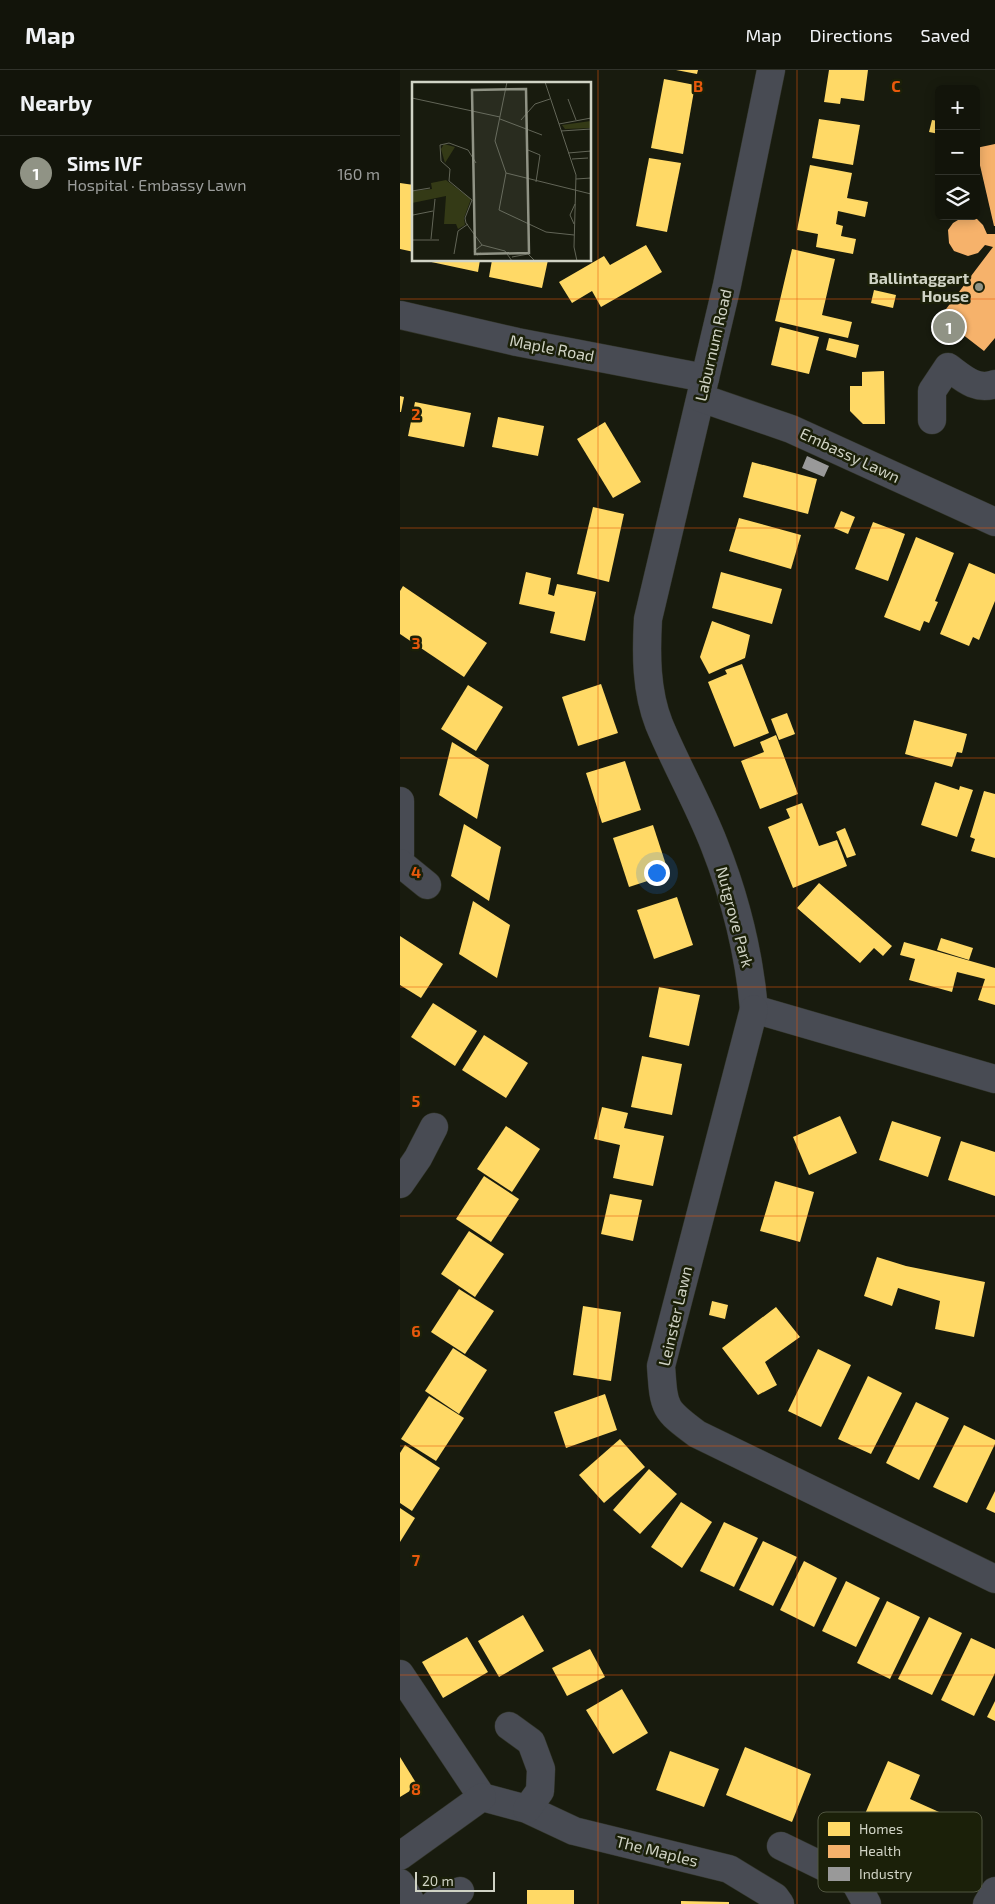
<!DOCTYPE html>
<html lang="en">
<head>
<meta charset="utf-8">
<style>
  body { margin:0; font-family:"Exo 2",sans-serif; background:#1b1d13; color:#f1f3f6 }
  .controls { position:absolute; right:15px; top:15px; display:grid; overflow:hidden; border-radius:8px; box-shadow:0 2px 12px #0003 }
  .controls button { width:45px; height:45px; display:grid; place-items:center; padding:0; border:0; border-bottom:1px solid #31332b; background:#12140a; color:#f1f3f6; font:25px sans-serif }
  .scale { position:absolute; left:15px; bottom:12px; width:80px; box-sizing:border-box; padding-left:5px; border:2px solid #d0d3c5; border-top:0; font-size:14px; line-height:18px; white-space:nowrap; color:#d0d3c5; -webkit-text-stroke:4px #1b2009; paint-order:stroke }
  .you { position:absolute; left:256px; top:802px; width:18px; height:18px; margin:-12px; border:4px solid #fff; border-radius:50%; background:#1a73e8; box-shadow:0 0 0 8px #1a73e833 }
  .badge { display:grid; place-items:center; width:32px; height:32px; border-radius:50%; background:#909385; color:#fff; font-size:16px; font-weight:700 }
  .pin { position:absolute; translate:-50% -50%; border:2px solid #fff; box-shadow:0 1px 5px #0006 }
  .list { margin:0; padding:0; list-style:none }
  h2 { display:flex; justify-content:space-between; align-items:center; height:65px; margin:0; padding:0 20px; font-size:21px }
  h2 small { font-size:16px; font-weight:400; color:#9c9e9c }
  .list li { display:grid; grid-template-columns:32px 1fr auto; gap:15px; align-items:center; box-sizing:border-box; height:75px; padding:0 20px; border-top:1px solid #31332b }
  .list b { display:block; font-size:19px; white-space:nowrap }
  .list p { margin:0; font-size:16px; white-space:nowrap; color:#9c9e9c }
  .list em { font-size:16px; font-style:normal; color:#9c9e9c }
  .icon { flex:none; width:28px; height:28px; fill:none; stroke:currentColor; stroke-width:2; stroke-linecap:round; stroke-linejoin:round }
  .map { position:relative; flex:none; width:595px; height:1834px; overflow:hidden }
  header { display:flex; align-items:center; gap:30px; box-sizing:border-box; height:70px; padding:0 25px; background:#12140a; border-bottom:1px solid #31332b }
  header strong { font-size:24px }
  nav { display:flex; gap:28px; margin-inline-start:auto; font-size:18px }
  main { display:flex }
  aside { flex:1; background:#12140a }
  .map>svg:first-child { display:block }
  .homes { fill:#ffd966 }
  .health { fill:#f6b26b }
  .industry { fill:#999 }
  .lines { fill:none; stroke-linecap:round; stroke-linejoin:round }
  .minor-casing { stroke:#313428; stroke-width:29 }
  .minor { stroke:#484b53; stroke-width:28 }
  .grid { fill:none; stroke:#e8590c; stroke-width:1; stroke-opacity:0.55 }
  .poi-dot { fill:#909385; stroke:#1b2009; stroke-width:2 }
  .labels { text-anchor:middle; stroke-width:5; stroke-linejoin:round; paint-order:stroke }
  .poi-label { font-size:16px; font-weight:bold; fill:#d0d3c5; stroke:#1b2009; text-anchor:end }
  .street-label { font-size:16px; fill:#d0d3c5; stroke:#1b2009 }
  .inset-road { fill:none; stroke:#626557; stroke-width:1 }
  .view { fill:#909385; fill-opacity:0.15; stroke:#909385; stroke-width:2.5 }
  .inset-edge { fill:none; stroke:#d0d3c5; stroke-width:2.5 }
  .key { fill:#1b2009; stroke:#515641; stroke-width:1 }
  .key-label { font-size:14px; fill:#d0d3c5 }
  .grid-label { font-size:16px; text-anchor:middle; font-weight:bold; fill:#e8590c; stroke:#1b2009; stroke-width:5; stroke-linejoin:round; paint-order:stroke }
</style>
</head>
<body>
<header>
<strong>Map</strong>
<nav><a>Map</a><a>Directions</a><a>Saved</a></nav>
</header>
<main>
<aside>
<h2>Nearby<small></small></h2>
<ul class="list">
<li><span class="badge">1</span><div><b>Sims IVF</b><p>Hospital · Embassy Lawn</p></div><em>160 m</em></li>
</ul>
</aside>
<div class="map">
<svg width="595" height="1834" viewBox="0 0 595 1834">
  <rect width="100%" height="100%" fill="#181b0e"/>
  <g class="homes">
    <path d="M276,0H298L297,4Z"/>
    <path d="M429,0H468L464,31L441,28L440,34L424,32Z"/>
    <path d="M264,9L295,15L283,84L251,78Z"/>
    <path d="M419,49L460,55L453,95L412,88Z"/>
    <path d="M532,50L539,51V64L529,62Z"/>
    <path d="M249,88L281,93L267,162L236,156Z"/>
    <path d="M410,95L452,103L447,128L468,132L465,147L438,141L436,154L443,156L441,166L456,169L453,184L416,177L418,164L397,160Z"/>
    <path d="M0,113L14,115V182L0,179Z"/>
    <path d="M246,175L262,202L201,237L192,221L172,233L159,212L204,186L210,195Z"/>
    <path d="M392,179L435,189L422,245L452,252L448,268L375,251Z"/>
    <path d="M22,190H80L78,202Z"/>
    <path d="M92,190H148L142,218L89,207Z"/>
    <path d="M474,220L496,225L493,238L471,233Z"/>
    <path d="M380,257L419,267L409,304L371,295Z"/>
    <path d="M429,268L459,275L456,288L426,280Z"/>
    <path d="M484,301L485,354H463L450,341V316H462V302Z"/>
    <path d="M0,326L4,327L1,342H0Z"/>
    <path d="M15,332L71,343L64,377L8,366Z"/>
    <path d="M98,347L144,356L138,386L92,377Z"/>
    <path d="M205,352L241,412L213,428L177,369Z"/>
    <path d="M352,392L417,409L408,444L343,427Z"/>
    <path d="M193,437L224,444L209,512L177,504Z"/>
    <path d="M441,441L455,447L448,464L434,458Z"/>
    <path d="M339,448L401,465L391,499L329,481Z"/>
    <path d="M473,452L505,464L488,511L455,499Z"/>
    <path d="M516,467L554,483L535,531L538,532L529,553L524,551L520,561L484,547Z"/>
    <path d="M569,493L595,504V531L579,570L573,567L569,576L540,564Z"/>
    <path d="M126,502L151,508L148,524L154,526L157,514L196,522L185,571L150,563L155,542L119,534Z"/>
    <path d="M321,502L382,519L372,554L312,538Z"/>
    <path d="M3,516L87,573L64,607L0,564V521Z"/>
    <path d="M312,551L350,565L345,588L309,604L300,587Z"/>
    <path d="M342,594L369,663L334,677L308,612L327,604L325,600Z"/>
    <path d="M201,614L218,663L178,676L162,627Z"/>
    <path d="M68,615L103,637L76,681L41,659Z"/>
    <path d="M387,643L395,664L379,670L371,649Z"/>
    <path d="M514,650L567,664L562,683L557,682L552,697L505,684Z"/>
    <path d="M376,665L398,724L360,739L341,691L364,682L360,672Z"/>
    <path d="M52,672L89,695L77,749L39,725Z"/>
    <path d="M225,691L241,740L202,753L186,703Z"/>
    <path d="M535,712L559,720L560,716L573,720L557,767L521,755Z"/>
    <path d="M584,721L595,724V788L571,781L575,769L570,767Z"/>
    <path d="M402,733L419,776L437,770L447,796L393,818L368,757L390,748L386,739Z"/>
    <path d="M64,754L101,777L89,831L51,806Z"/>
    <path d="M253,755L269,804L229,817L213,768Z"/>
    <path d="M445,758L456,785L447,788L436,762Z"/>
    <path d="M419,813L492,876L483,886L474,878L460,893L397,838Z"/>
    <path d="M277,827L293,875L254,889L237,840Z"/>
    <path d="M73,831L110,855L97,908L59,884Z"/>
    <path d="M0,866L43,894L21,928L0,915Z"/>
    <path d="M541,868L573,878L569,890L537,880Z"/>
    <path d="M504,872L595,898V935L578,930L585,909L557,902L552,922L509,910L515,889L500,885Z"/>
    <path d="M259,917L300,925L289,976L249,967Z"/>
    <path d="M33,933L77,961L55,996L11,967Z"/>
    <path d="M84,965L128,993L106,1028L62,1000Z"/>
    <path d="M242,986L282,994L272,1045L231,1037Z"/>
    <path d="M202,1037L228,1043L224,1058L264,1066L253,1116L213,1108L220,1075L194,1069Z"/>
    <path d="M440,1046L457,1083L409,1105L393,1067Z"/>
    <path d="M492,1051L541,1067L528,1107L479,1090Z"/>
    <path d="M106,1056L140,1079L112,1122L77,1099Z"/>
    <path d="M561,1071L595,1082V1126L548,1110Z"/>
    <path d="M84,1106L119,1129L91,1172L56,1149Z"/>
    <path d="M375,1111L414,1122L400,1172L360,1161Z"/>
    <path d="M210,1124L242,1130L233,1171L201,1164Z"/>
    <path d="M69,1161L104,1184L75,1227L41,1204Z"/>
    <path d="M477,1187L506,1196L585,1212L574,1267L535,1259L540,1231L498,1218L492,1236L464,1226Z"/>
    <path d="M59,1219L94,1241L65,1284L31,1262Z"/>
    <path d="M312,1231L328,1235L325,1249L309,1245Z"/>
    <path d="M183,1236L221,1242L211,1311L173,1305Z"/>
    <path d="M376,1237L400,1267L365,1292L377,1315L358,1325L322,1278Z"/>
    <path d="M53,1278L87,1300L59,1344L25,1321Z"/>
    <path d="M418,1279L451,1295L421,1357L388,1341Z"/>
    <path d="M468,1306L502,1323L471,1384L438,1369Z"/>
    <path d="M205,1324L217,1360L166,1378L154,1342Z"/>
    <path d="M29,1326L64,1348L36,1391L1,1369Z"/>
    <path d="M516,1332L549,1348L519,1410L486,1393Z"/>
    <path d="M564,1355L595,1370V1374L567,1433L533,1417Z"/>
    <path d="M220,1369L245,1397L204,1433L179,1405Z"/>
    <path d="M5,1375L40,1398L12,1441L0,1433V1383Z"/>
    <path d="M249,1399L277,1424L240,1464L213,1440Z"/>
    <path d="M595,1421V1443L586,1439Z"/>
    <path d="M281,1432L312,1452L282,1498L251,1477Z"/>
    <path d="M0,1438L15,1448L0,1472Z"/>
    <path d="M324,1452L358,1468L334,1517L300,1501Z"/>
    <path d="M363,1471L397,1487L373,1536L339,1520Z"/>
    <path d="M404,1491L437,1508L414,1557L380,1540Z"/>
    <path d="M446,1511L480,1528L456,1577L422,1561Z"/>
    <path d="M487,1531L520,1547L490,1609L457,1593Z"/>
    <path d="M123,1545L144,1581L99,1607L78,1571Z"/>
    <path d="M529,1547L562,1563L532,1625L498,1609Z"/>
    <path d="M67,1567L88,1602L43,1628L22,1592Z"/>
    <path d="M571,1568L595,1579V1603L574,1646L541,1630Z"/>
    <path d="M190,1579L205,1607L167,1626L152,1598Z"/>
    <path d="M222,1619L248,1663L213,1684L186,1640Z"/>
    <path d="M595,1631V1651L587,1647Z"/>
    <path d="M345,1677L411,1704L392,1752L326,1725Z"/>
    <path d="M270,1681L319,1699L304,1737L256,1720Z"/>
    <path d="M0,1687L18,1716L0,1727Z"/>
    <path d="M488,1691L520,1705L510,1729L557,1750L543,1783L496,1762L491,1774L458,1760Z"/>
    <rect x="127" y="1820" width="47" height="14"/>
    <path d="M281,1831L329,1832V1834H281Z"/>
  </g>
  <g class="health">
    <path d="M595,74V156H594L576,78Z"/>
    <path d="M563,147L577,149L583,155L587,164H595V268L584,281L540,247L593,177L585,175L578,183L568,186L554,181L549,173L548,160L553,153Z"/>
  </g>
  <path class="industry" d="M407,386L429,396L424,407L402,398Z"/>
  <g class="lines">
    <g class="minor-casing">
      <g id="minor">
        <path d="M371,0L327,215L248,549C246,584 246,621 259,654C276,695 298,733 314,774C335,827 349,883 354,939L595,1009"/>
        <path d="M0,245L117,272L305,308"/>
        <path d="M301,328L391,359L595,452"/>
        <path d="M532,350V321L548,297C563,308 576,321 595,314"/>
        <path d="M0,731V785"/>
        <path d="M0,793L27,815"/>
        <path d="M354,939L261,1296C264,1338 263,1339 297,1364L595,1509"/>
        <path d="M0,1114L18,1088L34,1057"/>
        <path d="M0,1604L82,1727L127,1739L174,1761L329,1799L375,1827L380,1834"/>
        <path d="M109,1656L131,1672L141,1699L140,1721L127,1739"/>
        <path d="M381,1776L455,1812L467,1834"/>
        <path d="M0,1786L82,1727"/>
        <path d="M0,1813L12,1834"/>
        <path d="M34,1834L60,1821"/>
        <path d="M587,1834L595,1821"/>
      </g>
    </g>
    <use href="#minor" class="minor"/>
  </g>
  <path class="grid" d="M198,0V1834M397,0V1834M0,229H595M0,458H595M0,688H595M0,917H595M0,1146H595M0,1376H595M0,1605H595"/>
  <circle class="poi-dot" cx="579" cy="217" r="5"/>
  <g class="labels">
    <g class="poi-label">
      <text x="569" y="214">Ballintaggart<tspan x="569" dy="18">House</tspan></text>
    </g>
    <g class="street-label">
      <text transform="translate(313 275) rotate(-77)" y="6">Laburnum Road</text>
      <text transform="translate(152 278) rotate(11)" y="6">Maple Road</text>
      <text transform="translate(450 385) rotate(25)" y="6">Embassy Lawn</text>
      <text transform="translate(335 847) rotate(75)" y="6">Nutgrove Park</text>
      <text transform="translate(275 1246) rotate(-77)" y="6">Leinster Lawn</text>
      <text transform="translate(257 1781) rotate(14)" y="6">The Maples</text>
    </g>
  </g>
  <g transform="translate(12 12)">
    <rect width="179" height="179" fill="#181b0e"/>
    <path d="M179,39V46L153,47L150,43ZM32,62L43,65L33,81L29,67ZM34,98L59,117L52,136L53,143L46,147L44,142H32L34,114L0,121V109L20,107L19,101Z" fill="#343a16"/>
    <path class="inset-road" d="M95,0L83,59L94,91L179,112M133,0L164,93L162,165L165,179M0,16L88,35M156,17L164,38M88,37L130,53M109,38L123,22L138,17M147,42L179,36M149,49L179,47M116,68L128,73L124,100M156,71L179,69M160,77L176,76M64,81L56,68L37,61L28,63L29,79L38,87L37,99L60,118L53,136L54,141L70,163L93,169L100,179M94,91L87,128L134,150L162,153M164,97L179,96M0,109L18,106M1,133L21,129M162,142L158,133L163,122M19,157L23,117M0,158H27M69,171L65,173L62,169L70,163M42,172L46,149L56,142M100,175L116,172L123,179"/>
    <path class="view" d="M114,7L117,171L63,172L60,8Z"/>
    <rect width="179" height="179" class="inset-edge"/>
  </g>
  <rect x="418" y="1742" width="164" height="80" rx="8" class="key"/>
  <rect x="428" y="1752" width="22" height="14" fill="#ffd966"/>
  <rect x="428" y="1775" width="22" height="13" fill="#f6b26b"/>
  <rect x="428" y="1797" width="22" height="14" fill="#999"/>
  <g class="key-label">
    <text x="459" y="1764">Homes</text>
    <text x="459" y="1786">Health</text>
    <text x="459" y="1809">Industry</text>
  </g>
  <g class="grid-label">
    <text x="298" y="22">B</text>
    <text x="496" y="22">C</text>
    <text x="16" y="350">2</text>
    <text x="16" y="579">3</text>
    <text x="16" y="808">4</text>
    <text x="16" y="1037">5</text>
    <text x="16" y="1267">6</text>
    <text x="16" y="1496">7</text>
    <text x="16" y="1725">8</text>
  </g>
</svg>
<div class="controls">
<button>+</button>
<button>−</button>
<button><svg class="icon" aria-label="layers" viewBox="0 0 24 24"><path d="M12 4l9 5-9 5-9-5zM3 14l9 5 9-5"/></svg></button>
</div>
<div class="scale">20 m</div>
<div class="you"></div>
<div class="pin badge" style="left:549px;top:257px">1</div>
</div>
</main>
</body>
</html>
